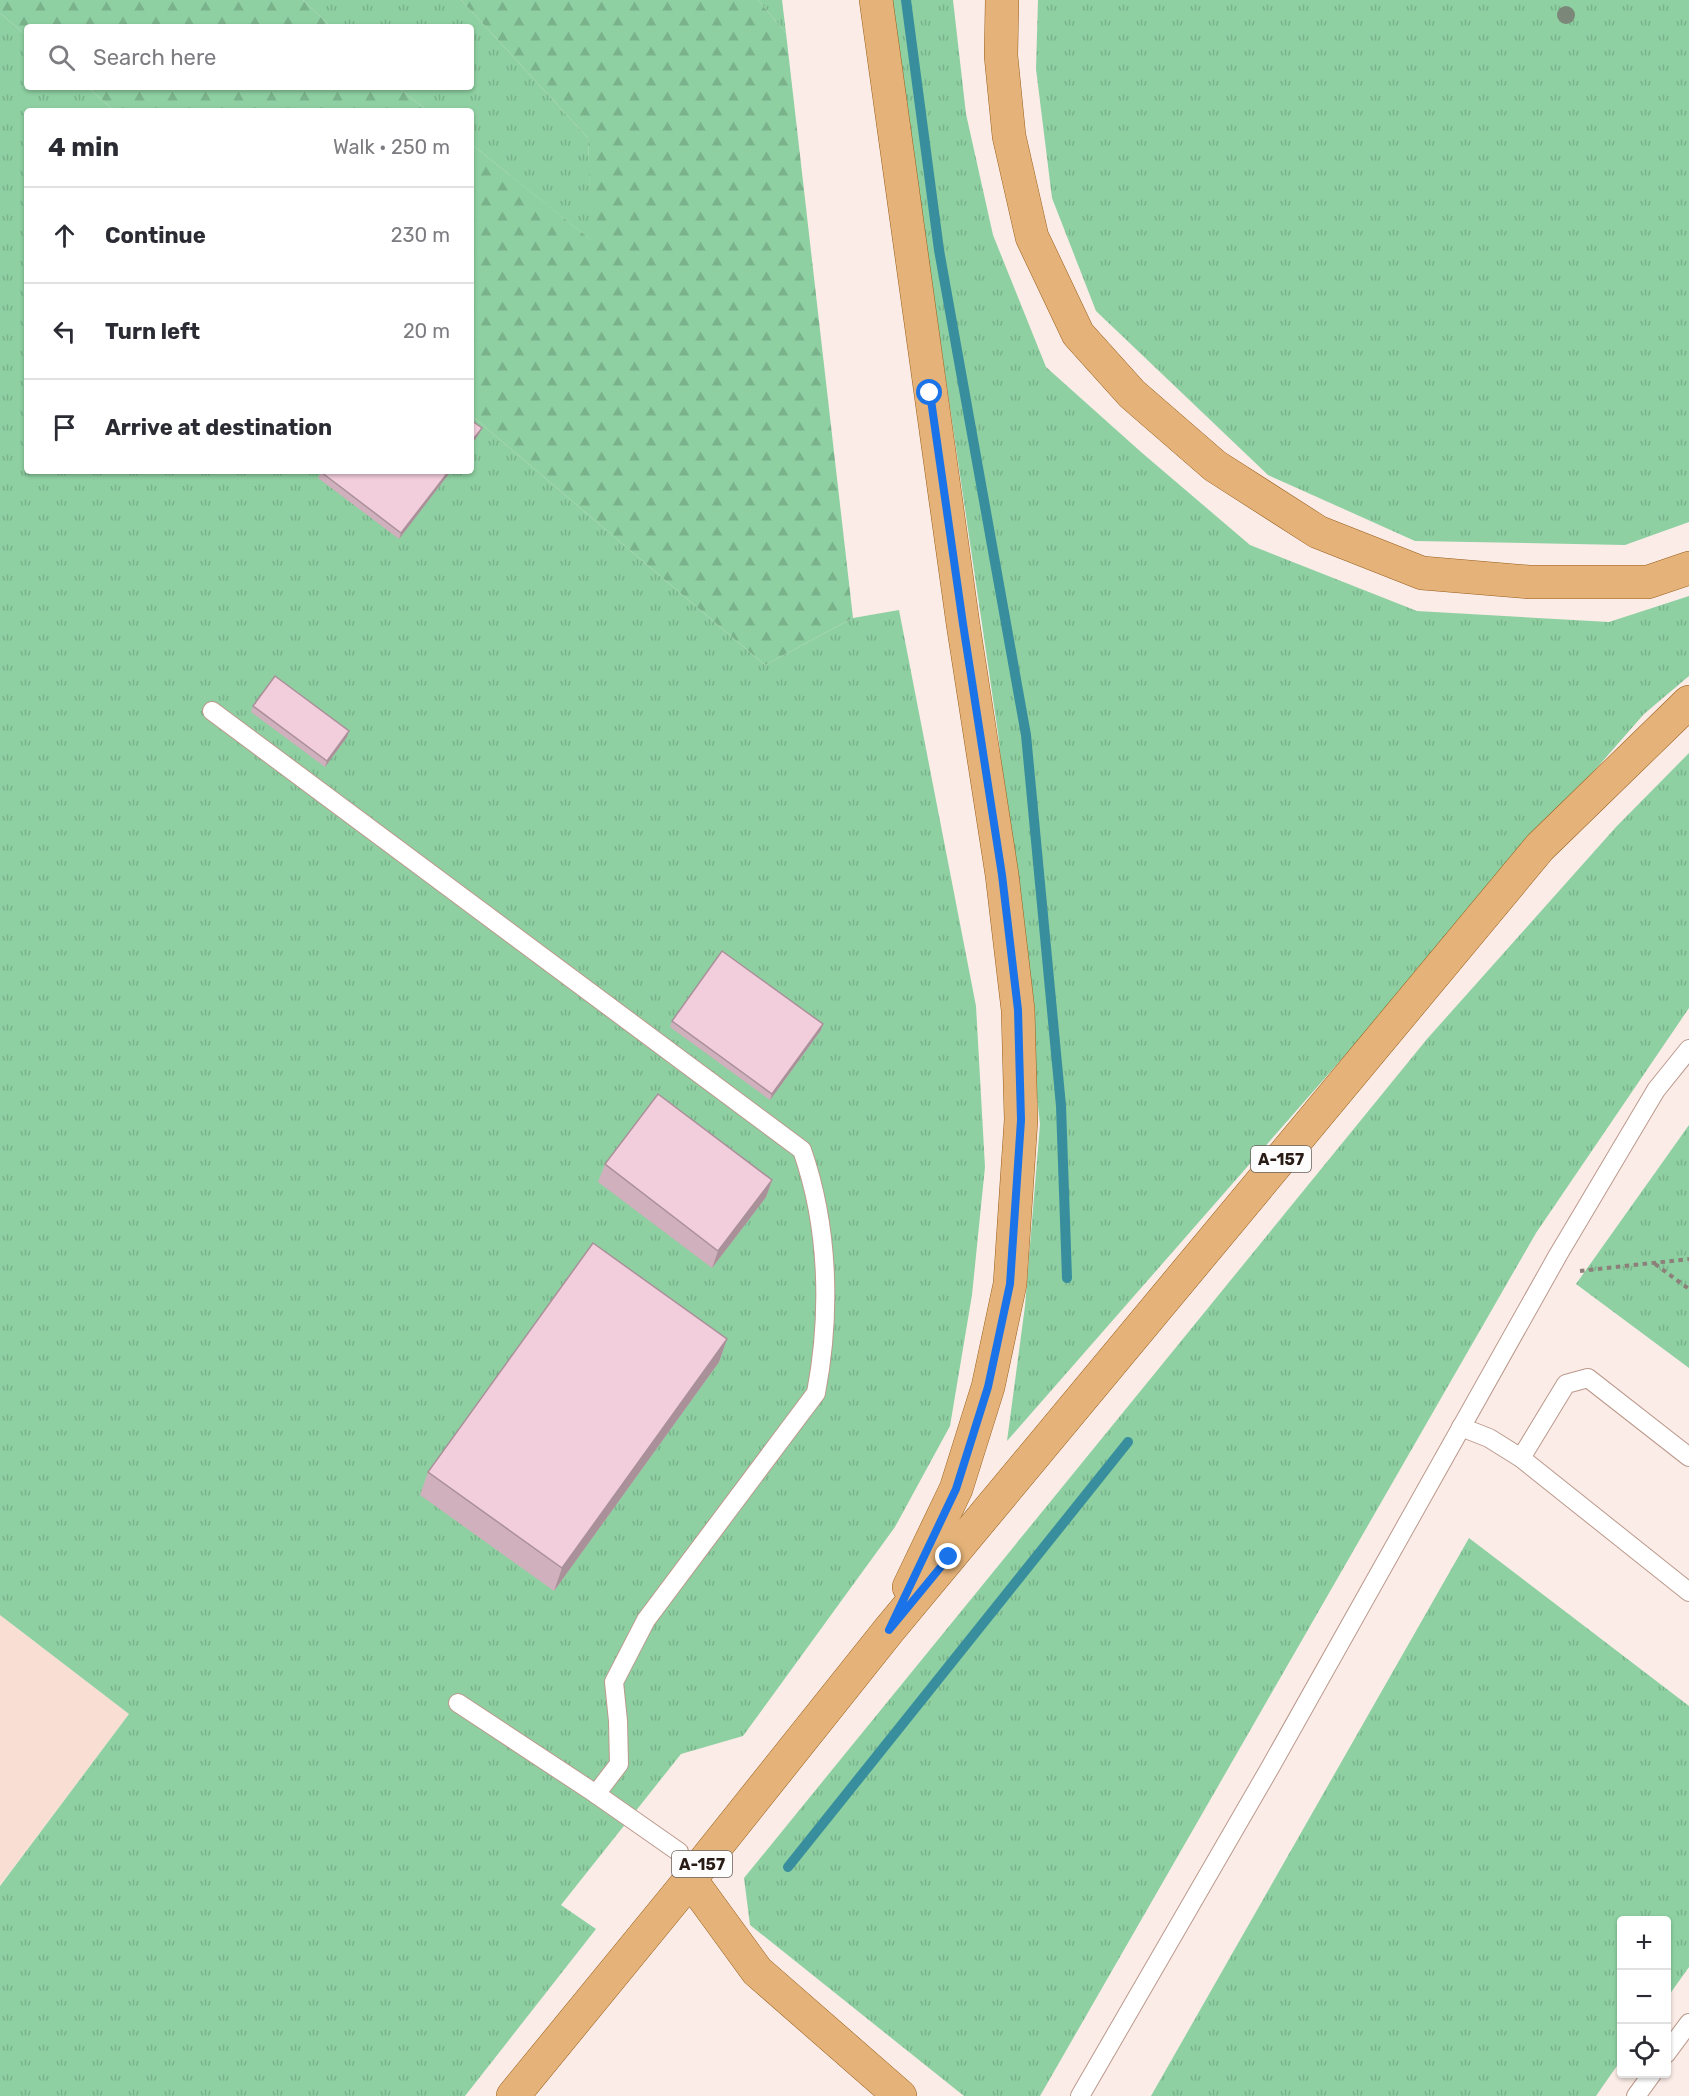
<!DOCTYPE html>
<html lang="en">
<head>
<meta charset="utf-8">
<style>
  body { margin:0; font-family:Rubik,sans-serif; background:#f2f2f3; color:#2b2b33 }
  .controls { position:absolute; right:18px; bottom:18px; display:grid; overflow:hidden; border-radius:6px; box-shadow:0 2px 4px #0004 }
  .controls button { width:54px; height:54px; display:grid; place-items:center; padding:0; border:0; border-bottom:2px solid #e1e1e2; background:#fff; color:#2b2b33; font:30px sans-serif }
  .stop { position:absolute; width:18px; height:18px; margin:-14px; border:4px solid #1a73e8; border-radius:50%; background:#fff }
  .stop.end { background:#1a73e8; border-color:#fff; box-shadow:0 2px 6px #0008 }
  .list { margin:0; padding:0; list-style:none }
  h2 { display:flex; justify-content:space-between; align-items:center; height:78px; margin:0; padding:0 24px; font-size:26px }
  h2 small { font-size:20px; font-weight:400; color:#7c7c81 }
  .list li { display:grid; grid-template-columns:39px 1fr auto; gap:18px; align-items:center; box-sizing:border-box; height:96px; padding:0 24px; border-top:2px solid #e1e1e2 }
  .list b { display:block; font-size:22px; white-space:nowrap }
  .list em { font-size:20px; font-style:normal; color:#7c7c81 }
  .icon { flex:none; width:33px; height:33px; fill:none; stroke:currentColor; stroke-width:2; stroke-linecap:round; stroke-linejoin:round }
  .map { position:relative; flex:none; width:1689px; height:2096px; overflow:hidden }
  .search { position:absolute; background:#fff; box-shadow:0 2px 4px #0004; left:24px; top:24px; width:450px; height:66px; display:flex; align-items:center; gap:15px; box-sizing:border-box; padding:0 21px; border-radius:6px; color:#7c7c81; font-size:22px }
  .panel { position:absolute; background:#fff; box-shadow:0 2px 4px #0004; left:24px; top:108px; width:450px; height:366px; border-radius:6px }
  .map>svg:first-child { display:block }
  .built { fill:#f9ded3 }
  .grass { fill:url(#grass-tufts) }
  .forest { fill:url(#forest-firs) }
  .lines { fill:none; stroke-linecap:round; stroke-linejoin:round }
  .stream { stroke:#388e9d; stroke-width:10 }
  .service-casing { stroke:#bb998c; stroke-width:20 }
  .primary-casing { stroke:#985e1c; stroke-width:34 }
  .path { stroke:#8d7f7a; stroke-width:4; stroke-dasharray:4.5 4.5; stroke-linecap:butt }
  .service { stroke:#fff; stroke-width:18 }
  .primary { stroke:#e5b379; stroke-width:33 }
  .tree { fill:#7b8779 }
  .wall { fill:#d0b0bc }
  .shaded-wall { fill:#a99099 }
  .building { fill:#f2cddb; stroke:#a99099; stroke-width:1.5 }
  .route { stroke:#1a73e8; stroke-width:8 }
  .labels { text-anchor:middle; stroke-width:5; stroke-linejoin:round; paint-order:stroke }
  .shield { fill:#fdfdfd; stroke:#69605c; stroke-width:1.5 }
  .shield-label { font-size:16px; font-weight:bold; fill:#291c17 }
</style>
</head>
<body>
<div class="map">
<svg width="1689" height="2096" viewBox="0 0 1689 2096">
  <defs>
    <pattern id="grass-tufts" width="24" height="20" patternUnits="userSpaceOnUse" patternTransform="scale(1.5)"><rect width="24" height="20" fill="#8ed0a2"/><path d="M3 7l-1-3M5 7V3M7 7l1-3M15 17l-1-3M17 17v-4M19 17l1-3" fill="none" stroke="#7ab28b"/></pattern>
    <pattern id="forest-firs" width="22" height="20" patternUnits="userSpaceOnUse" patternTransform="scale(1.5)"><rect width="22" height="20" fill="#8ed0a2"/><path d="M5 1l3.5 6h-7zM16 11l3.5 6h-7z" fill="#7ab28b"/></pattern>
  </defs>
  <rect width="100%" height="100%" fill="#fbece7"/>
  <path class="built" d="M0,1615L129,1714L0,1885Z"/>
  <g class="grass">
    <path d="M303,0H461L588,138L592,241L471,144V111H428L397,87H471V27H331Z"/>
    <path d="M758,0H782L786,33Z"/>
    <path d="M890,0H953L966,114L993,235L1046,367L1141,452L1250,545L1417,611L1609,622L1689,596V676L1644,714L1007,1441L1025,1306L1040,1124L998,733Z"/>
    <path d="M1038,0H1689V522L1625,545L1415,541L1268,475L1096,311L1052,198L1036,69Z"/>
    <path d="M0,13L27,36V87H87L115,111H27V471H471V415L765,665L853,618L899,610L976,1006L985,1167L972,1295L950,1426L895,1527L743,1736L681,1754L561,1905L596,1929L465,2096H0V1886L129,1714L0,1615Z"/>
    <path d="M1689,753V1008L1536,1233L1040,2096H964L750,1925L744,1878L1427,1039L1616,827Z"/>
    <path d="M1689,1125V1368L1576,1284Z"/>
    <path d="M1469,1538L1689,1706V1967L1667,1998L1666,1920H1622L1621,2060L1596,2096H1151Z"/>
  </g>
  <g class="forest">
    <path d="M0,0H303L331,27H27V36L0,13Z"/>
    <path d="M461,0H758L786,33L853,618L765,665L471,415V144L591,240L588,138Z"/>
    <path d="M87,87H397L428,111H115Z"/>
  </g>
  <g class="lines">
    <g class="stream">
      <path d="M906,0L939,250L1026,735L1061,1106L1067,1278"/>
      <path d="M788,1867L1128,1442"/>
    </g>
    <g class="service-casing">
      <g id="service">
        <path d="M212,711L802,1150C829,1227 831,1314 816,1393L646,1620L614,1682L618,1721L619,1764L596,1794"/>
        <path d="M1461,1427L1489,1438L1521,1458L1689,1592"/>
        <path d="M1521,1458L1566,1384L1588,1378L1689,1457"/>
        <path d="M458,1703L596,1794L679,1852"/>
        <path d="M1666,2054L1689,2023"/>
        <path d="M1080,2096L1271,1766L1558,1255L1656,1090L1689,1049"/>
        <path d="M1636,2096L1652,2074"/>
      </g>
    </g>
    <g class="primary-casing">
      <g id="primary">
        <path d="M876,0L963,624L1002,875L1018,1010L1021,1120L1010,1284L988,1387L956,1489L909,1587"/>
        <path d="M1002,0L1001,56L1009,136L1032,237L1078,334L1132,394L1215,466L1318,532L1422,573L1529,582H1648L1689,568"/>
        <path d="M690,1879L757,1971L900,2096"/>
        <path d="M513,2096L680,1892L889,1630L1540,847L1689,702"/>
      </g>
    </g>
    <g class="path">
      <path d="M1655,1264L1689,1289"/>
      <path d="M1580,1271L1689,1259"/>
    </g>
    <use href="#service" class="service"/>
    <use href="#primary" class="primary"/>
  </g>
  <circle class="tree" cx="1566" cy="15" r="9"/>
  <g class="wall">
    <path d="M322,471H451L399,539L318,478Z"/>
    <path d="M253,706L349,731L347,737L325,767L251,712Z"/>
    <path d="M672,1021L823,1024L821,1030L770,1100L670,1027Z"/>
    <path d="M605,1164L772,1180L766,1197L712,1268L598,1182Z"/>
    <path d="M727,1339L719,1362L554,1591L420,1495L428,1472Z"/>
  </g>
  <g class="shaded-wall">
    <path d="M482,428L479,434L471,445V442Z"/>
    <path d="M449,471H451L399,539L401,533Z"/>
    <path d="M349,731L347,737L325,767L327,761Z"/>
    <path d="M823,1024L821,1030L770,1100L772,1094Z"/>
    <path d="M772,1180L766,1197L712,1268L718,1251Z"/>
    <path d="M727,1339L719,1362L554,1591L562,1568Z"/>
  </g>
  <g class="building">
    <path d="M471,420L482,428L471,442Z"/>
    <path d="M322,471H449L401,533L321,472Z"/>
    <path d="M275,676L349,731L327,761L253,706Z"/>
    <path d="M722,951L823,1024L772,1094L672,1021Z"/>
    <path d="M658,1094L772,1180L718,1251L605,1164Z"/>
    <path d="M593,1243L727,1339L562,1568L428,1472Z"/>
  </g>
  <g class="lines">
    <path class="route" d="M930,393L963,624L1002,875L1018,1010L1021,1120L1010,1284L988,1387L956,1489L889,1630L949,1557"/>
  </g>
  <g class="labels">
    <g class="shield">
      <rect x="1251" y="1146" width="60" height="26" rx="4.5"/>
      <rect x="672" y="1851" width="60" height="26" rx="4.5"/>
    </g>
    <g class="shield-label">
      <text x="1281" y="1165">А-157</text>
      <text x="702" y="1870">А-157</text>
    </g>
  </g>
</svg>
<div class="controls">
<button>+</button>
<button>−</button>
<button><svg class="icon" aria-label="locate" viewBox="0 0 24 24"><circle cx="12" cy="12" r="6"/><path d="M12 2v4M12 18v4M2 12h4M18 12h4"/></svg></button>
</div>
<div class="stop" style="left:930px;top:393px"></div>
<div class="stop end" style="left:949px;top:1557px"></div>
<div class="search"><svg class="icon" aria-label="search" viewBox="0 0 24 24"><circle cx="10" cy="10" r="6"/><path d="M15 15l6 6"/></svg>Search here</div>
<section class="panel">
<h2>4 min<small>Walk · 250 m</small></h2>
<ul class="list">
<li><svg class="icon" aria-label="ahead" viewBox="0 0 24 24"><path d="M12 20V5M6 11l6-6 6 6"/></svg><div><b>Continue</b></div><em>230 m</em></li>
<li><svg class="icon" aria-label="left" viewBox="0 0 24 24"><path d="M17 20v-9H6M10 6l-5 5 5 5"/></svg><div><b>Turn left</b></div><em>20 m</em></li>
<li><svg class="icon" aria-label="arrive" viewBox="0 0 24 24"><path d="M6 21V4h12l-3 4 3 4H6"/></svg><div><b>Arrive at destination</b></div></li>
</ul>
</section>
</div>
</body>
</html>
